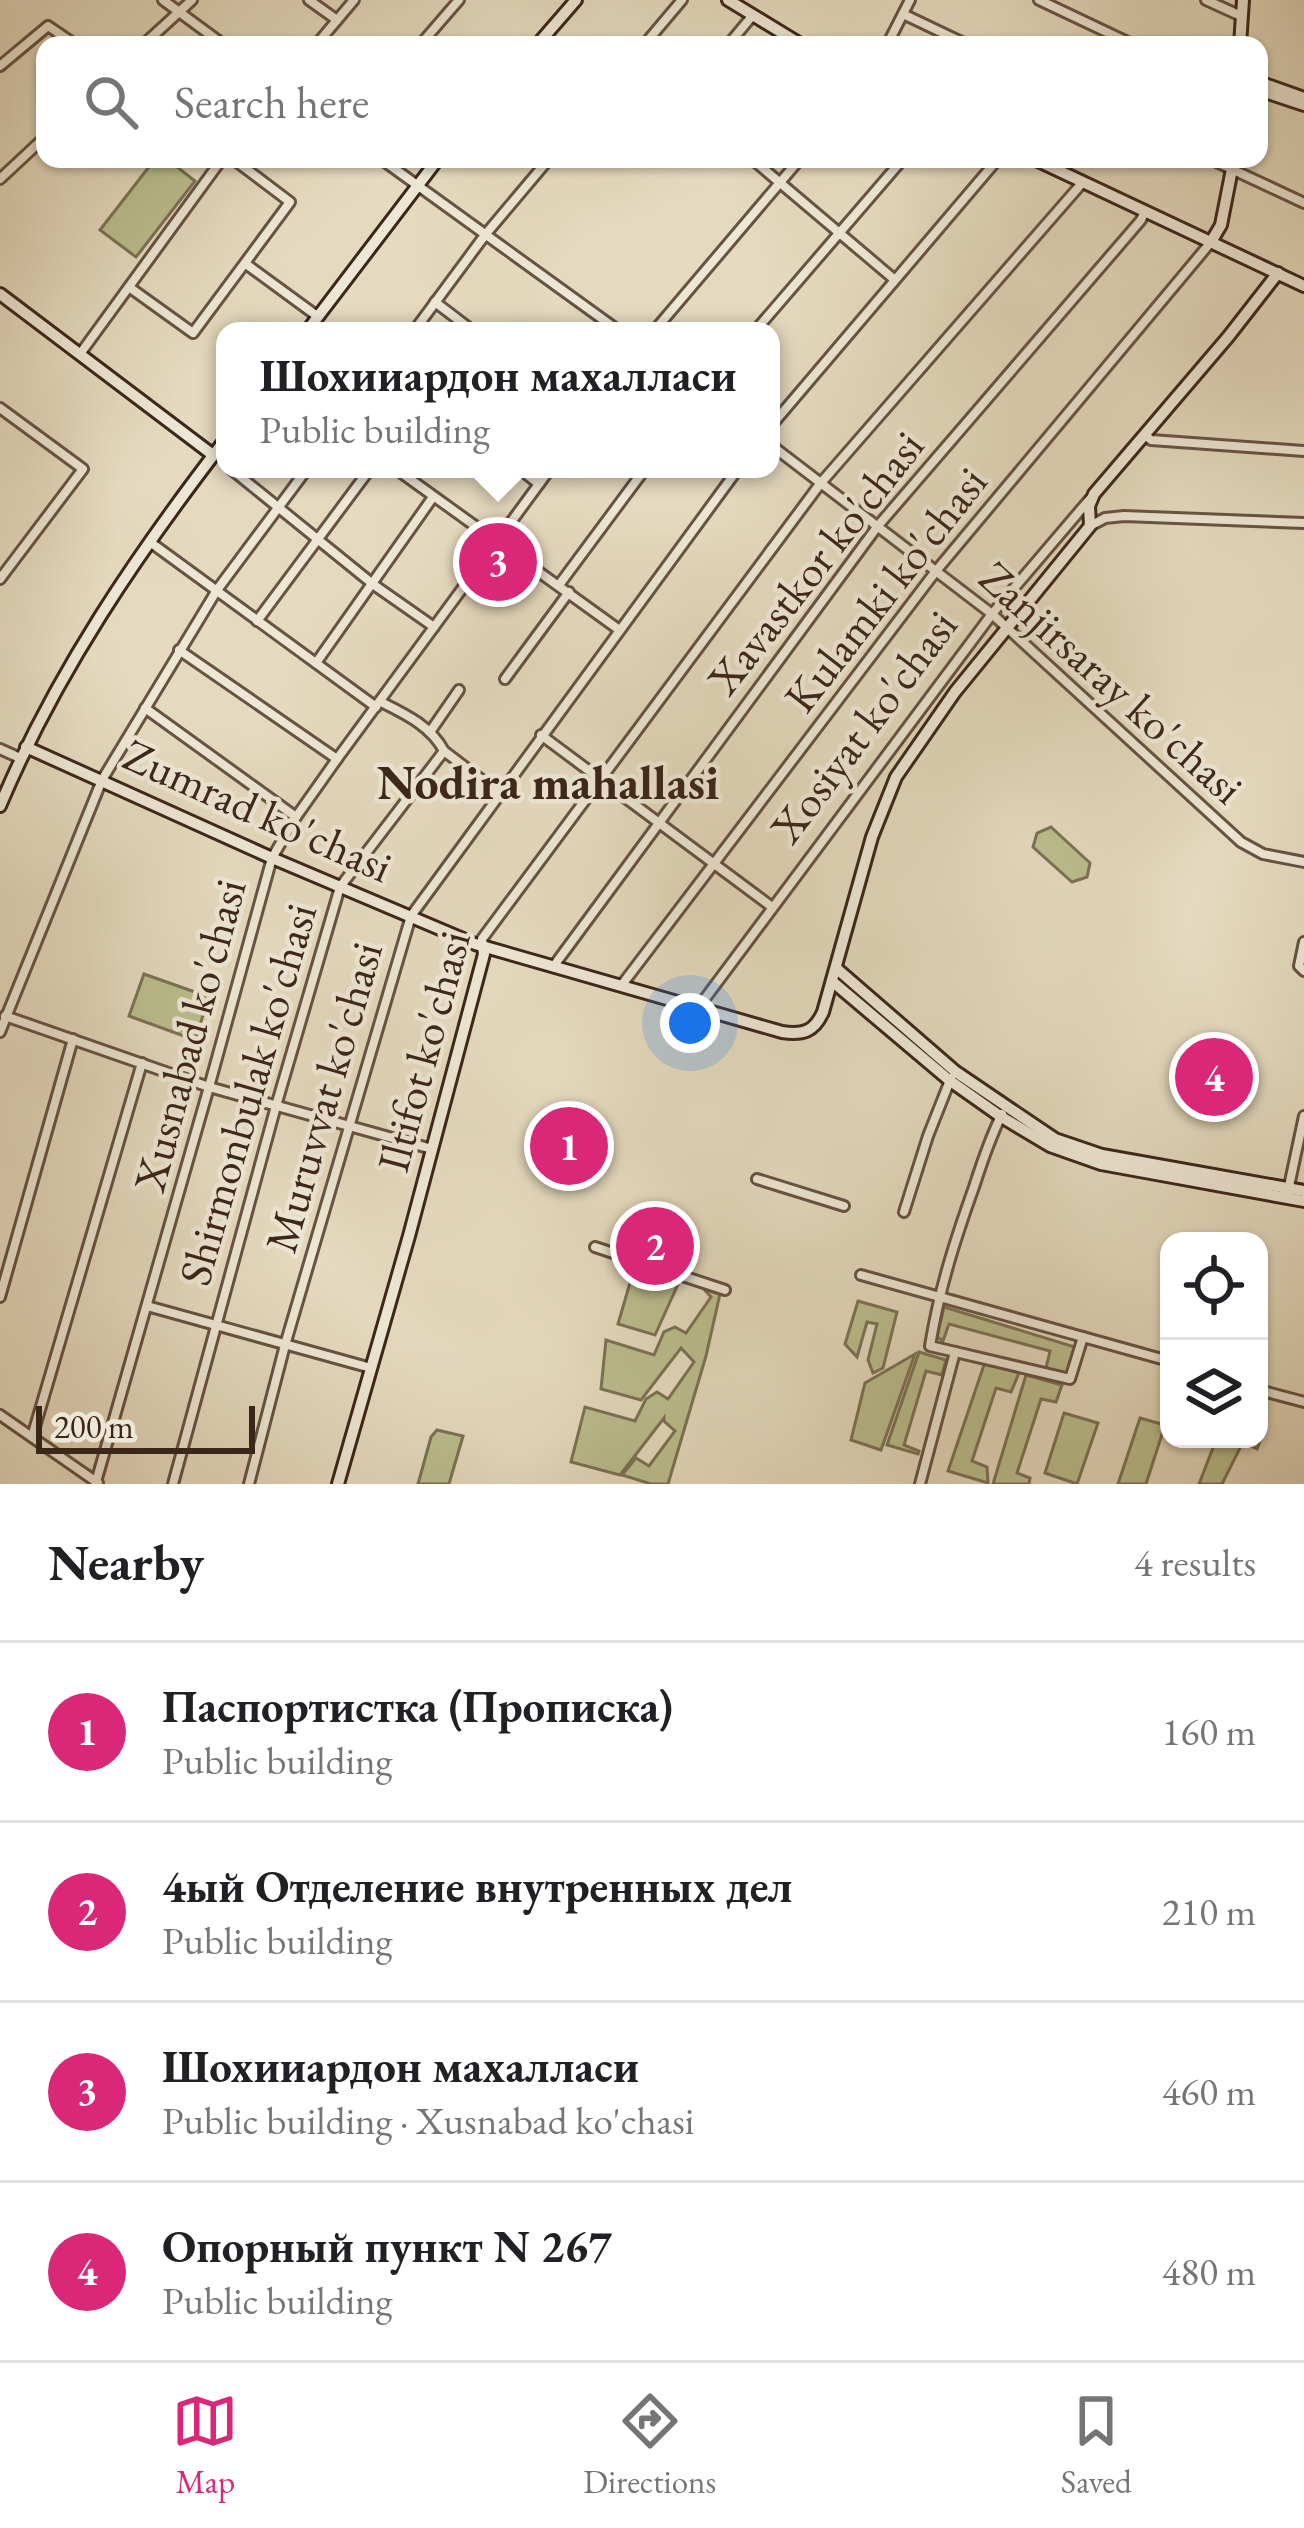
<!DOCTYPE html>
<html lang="en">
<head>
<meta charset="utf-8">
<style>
  body { margin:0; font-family:"EB Garamond",serif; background:#f6f6f6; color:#202124 }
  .controls { position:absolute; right:36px; bottom:36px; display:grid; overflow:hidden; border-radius:24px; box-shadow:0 3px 9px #0004 }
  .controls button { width:108px; height:108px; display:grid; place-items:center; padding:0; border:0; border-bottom:3px solid #e0e0e0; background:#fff; color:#202124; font:60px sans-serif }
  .scale { position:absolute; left:36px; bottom:30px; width:219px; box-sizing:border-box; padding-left:12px; border:6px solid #3b261a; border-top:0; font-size:33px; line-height:42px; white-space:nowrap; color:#3b261a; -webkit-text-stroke:9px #eee7d5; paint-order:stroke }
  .you { position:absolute; left:690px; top:1023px; width:42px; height:42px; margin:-30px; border:9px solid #fff; border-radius:50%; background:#1a73e8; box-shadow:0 0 0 18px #1a73e833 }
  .badge { display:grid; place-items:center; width:78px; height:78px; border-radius:50%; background:#db2777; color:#fff; font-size:39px; font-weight:700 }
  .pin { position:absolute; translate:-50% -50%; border:6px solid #fff; box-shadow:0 3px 12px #0006 }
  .popup { position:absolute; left:216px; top:322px; width:564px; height:156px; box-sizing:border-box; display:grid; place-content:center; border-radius:24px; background:#fff; filter:drop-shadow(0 3px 9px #0005); font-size:39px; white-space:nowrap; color:#757577 }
  .popup b { font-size:45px; color:#202124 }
  .popup::after { content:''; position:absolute; left:50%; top:100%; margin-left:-24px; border:24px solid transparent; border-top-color:#fff }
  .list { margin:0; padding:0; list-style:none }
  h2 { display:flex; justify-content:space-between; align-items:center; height:156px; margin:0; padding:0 48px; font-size:51px }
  h2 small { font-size:39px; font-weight:400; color:#757577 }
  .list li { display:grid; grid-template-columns:78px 1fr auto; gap:36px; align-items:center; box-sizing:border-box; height:180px; padding:0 48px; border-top:3px solid #e0e0e0 }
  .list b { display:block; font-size:45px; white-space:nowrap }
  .list p { margin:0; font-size:39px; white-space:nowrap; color:#757577 }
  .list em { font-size:39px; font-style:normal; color:#757577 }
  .icon { flex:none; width:66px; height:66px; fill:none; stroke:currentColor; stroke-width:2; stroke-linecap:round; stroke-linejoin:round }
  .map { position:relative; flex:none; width:1304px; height:1484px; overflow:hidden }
  .search { position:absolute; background:#fff; box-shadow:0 3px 9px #0004; left:36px; right:36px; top:36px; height:132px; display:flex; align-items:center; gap:30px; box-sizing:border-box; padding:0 42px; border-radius:24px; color:#757577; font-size:45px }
  .sheet { height:876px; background:#fff }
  nav { display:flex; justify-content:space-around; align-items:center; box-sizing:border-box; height:168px; border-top:3px solid #e0e0e0; background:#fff; font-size:33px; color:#757577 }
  nav a { display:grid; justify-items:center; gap:6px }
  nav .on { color:#db2777 }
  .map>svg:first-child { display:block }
  .green { fill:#bbbe8e; stroke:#7b7254; stroke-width:3 }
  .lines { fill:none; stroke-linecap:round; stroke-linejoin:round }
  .street-casing { stroke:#665343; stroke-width:14 }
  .secondary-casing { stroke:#3b261a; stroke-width:16 }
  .street { stroke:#eee7d5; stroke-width:8 }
  .secondary { stroke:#eee7d5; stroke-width:10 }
  .labels { text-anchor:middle; stroke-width:9; stroke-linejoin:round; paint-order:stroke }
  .street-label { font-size:45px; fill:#3b261a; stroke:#eee7d5 }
  .neighbourhood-label { font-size:48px; font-weight:bold; fill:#3b261a; stroke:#eee7d5 }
</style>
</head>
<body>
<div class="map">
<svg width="1304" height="1484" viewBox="0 0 1304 1484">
  <rect width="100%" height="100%" fill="#e5dabf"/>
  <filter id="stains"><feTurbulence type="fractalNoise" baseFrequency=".00167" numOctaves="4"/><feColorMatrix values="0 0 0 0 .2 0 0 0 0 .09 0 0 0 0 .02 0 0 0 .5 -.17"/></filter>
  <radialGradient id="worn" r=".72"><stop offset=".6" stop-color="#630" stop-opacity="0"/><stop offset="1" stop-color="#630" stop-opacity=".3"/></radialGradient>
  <g class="green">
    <path d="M155,159H167L195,181L136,257L100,230Z"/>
    <path d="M1051,827L1090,863L1087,877L1072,882L1033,847L1037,833Z"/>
    <path d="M144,974L209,997L195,1040L129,1016Z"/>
    <path d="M634,1269L679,1282L655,1335L618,1324Z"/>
    <path d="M701,1286L720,1294L706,1356L668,1484H651L622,1475L636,1458L649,1466L675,1431L664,1421V1418L620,1475L571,1462L585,1407L635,1421L646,1399L657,1392L668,1399L694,1362L681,1348L641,1400L601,1389L606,1340L654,1355L664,1332L675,1327L686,1333L711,1297Z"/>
    <path d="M858,1301L897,1312L883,1368L873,1373L868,1360L877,1324L867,1322L857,1357L845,1344Z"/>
    <path d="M944,1307L1078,1348L1070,1379L1046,1368L1050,1351L949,1324L943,1341L937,1337Z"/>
    <path d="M919,1352L946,1360L942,1375L926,1371L904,1445L919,1451L918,1454L887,1445Z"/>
    <path d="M915,1354L881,1450L851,1440L865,1383Z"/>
    <path d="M985,1362L1019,1373L1011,1392L996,1388L972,1461L987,1467L988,1483L948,1471Z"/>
    <path d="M1026,1375L1062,1385L1056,1402L1041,1399L1017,1473L1030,1478L1029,1484H993Z"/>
    <path d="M1064,1413L1098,1423L1077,1484L1045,1473Z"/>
    <path d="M1140,1418L1165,1425L1146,1484H1118Z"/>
    <path d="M437,1430L463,1436L449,1484H418L431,1437Z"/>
    <path d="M1225,1439L1260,1441L1257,1449L1243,1442L1222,1484H1199L1216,1440L1223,1442Z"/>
  </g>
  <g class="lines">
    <g class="street-casing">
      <g id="street">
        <path d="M163,0L224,45"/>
        <path d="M309,0L337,20"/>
        <path d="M1039,0L1134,45"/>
        <path d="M1206,0L1241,16"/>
        <path d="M903,14L968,45"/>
        <path d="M143,45L192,0"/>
        <path d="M316,45L354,0"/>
        <path d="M420,45L459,0"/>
        <path d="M644,45L682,0"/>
        <path d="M728,45L753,15"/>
        <path d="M887,45L910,0"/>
        <path d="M0,66L48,26L76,45"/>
        <path d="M381,159L619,331"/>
        <path d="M752,159L895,280"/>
        <path d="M1210,159L1304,203"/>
        <path d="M0,179L45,137"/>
        <path d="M246,264L317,316"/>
        <path d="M129,287L193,333L290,202L233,159"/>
        <path d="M435,302L473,331"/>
        <path d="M414,331L485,235L549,159"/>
        <path d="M654,331L800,159"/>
        <path d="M755,331L903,159"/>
        <path d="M80,354L222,159"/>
        <path d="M0,408L83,469L0,579"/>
        <path d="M771,426L998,159"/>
        <path d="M1145,435L1151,440L1304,451"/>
        <path d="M771,445L992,614L1241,842L1263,854L1304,862"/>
        <path d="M231,469L374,585L434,627"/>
        <path d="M396,469L618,629"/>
        <path d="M520,469L539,484"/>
        <path d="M1090,526L1105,518L1124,516L1304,523"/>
        <path d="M150,542L376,707"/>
        <path d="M559,585L645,469"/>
        <path d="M257,621L370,469"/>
        <path d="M179,650L337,759"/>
        <path d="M316,663L433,497"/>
        <path d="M505,679L569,592"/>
        <path d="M381,702C405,714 431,726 444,751L499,793"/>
        <path d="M145,708L296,817"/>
        <path d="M430,732L459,690"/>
        <path d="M541,735L772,907"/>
        <path d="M0,749L20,758"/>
        <path d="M1304,942L1299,966L1304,971"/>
        <path d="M483,946L482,939L820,484L1083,182"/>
        <path d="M553,967L877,527L1141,220L1145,211"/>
        <path d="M621,986L936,571L1211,242"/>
        <path d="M698,1008L992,614L1089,500"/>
        <path d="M5,1016L209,1087L432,1149"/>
        <path d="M0,1032L102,780L217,590L307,469"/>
        <path d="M1002,1114C990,1138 982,1162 974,1187C955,1240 939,1290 930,1346L1070,1379L1083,1337"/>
        <path d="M757,1179L844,1206"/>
        <path d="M1288,1191L1304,1116"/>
        <path d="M904,1212L928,1136L951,1078"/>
        <path d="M595,1247L725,1290"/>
        <path d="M861,1275L1169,1361"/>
        <path d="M0,1297L73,1039"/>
        <path d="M147,1306L371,1368"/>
        <path d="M1259,1390L1304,1402"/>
        <path d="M0,1415L98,1483"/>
        <path d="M32,1437L142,1063"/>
        <path d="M96,1482L209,1087L272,858L296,817L337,759L550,469"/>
        <path d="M173,1484L276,1106L340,887L444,751"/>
        <path d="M249,1484L285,1345L411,916L738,469"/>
        <path d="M920,1484L955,1352"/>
      </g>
    </g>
    <g class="secondary-casing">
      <g id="secondary">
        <path d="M728,0L802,45"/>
        <path d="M537,45L576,0"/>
        <path d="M1240,45L1243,0"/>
        <path d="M1259,82L1304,98"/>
        <path d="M1259,90L1304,105"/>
        <path d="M1034,159L1304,286"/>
        <path d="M1211,242L1221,225L1234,159"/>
        <path d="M0,294L213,455"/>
        <path d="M307,331L438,159"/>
        <path d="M26,747L272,858L475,944L782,1032C803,1035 814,1032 823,1012L872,837L896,777L955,692L1090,526L1089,506L1094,494L1228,337L1278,273"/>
        <path d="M0,806C56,673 137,554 225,440"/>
        <path d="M836,968L956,1072L1055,1139L1102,1155L1304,1191"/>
        <path d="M833,982L949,1080L1000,1116L1050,1146L1101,1164L1304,1201"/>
        <path d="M338,1484L409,1236L484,954L483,946"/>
      </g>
    </g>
    <use href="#street" class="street"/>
    <use href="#secondary" class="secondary"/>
  </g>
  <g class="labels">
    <g class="street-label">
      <text transform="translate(815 562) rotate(-52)" y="16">Xavastkor ko'chasi</text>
      <text transform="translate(885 589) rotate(-52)" y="16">Kulamki ko'chasi</text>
      <text transform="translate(1112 682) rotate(42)" y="16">Zanjirsaray ko'chasi</text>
      <text transform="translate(863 726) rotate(-53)" y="16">Xosiyat ko'chasi</text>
      <text transform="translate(258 810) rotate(24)" y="16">Zumrad ko'chasi</text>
      <text transform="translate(189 1035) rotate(-75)" y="16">Xusnabad ko'chasi</text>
      <text transform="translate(423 1051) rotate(-75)" y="16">Iltifot ko'chasi</text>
      <text transform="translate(247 1094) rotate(-74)" y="16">Shirmonbulak ko'chasi</text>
      <text transform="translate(323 1097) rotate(-74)" y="16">Muruvvat ko'chasi</text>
    </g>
    <g class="neighbourhood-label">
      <text x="548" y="799">Nodira mahallasi</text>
    </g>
  </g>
  <rect width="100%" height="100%" filter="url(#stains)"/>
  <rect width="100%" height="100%" fill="url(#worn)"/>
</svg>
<div class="controls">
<button><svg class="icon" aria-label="locate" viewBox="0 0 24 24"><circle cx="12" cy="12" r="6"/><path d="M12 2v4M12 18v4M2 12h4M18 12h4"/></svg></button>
<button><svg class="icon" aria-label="layers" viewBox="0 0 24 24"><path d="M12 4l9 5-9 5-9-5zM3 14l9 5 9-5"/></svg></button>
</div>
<div class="scale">200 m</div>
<div class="you"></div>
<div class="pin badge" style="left:569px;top:1146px">1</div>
<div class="pin badge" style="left:655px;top:1246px">2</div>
<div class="pin badge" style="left:498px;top:562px">3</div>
<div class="popup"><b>Шохииардон махалласи</b>Public building</div>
<div class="pin badge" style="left:1214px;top:1077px">4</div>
<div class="search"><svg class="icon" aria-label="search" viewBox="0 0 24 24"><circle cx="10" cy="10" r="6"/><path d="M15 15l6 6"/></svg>Search here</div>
</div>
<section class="sheet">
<h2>Nearby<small>4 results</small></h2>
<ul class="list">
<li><span class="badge">1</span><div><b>Паспортистка (Прописка)</b><p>Public building</p></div><em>160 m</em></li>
<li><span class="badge">2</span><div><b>4ый Отделение внутренных дел</b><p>Public building</p></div><em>210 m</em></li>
<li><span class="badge">3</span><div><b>Шохииардон махалласи</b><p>Public building · Xusnabad ko'chasi</p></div><em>460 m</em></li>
<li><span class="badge">4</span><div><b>Опорный пункт N 267</b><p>Public building</p></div><em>480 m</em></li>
</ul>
</section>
<nav>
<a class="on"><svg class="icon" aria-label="map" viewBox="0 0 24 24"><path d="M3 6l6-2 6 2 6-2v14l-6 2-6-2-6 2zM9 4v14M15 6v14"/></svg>Map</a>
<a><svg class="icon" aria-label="directions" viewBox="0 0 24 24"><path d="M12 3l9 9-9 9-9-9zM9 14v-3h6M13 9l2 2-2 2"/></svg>Directions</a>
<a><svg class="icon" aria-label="saved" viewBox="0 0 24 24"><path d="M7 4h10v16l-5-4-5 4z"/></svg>Saved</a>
</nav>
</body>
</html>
